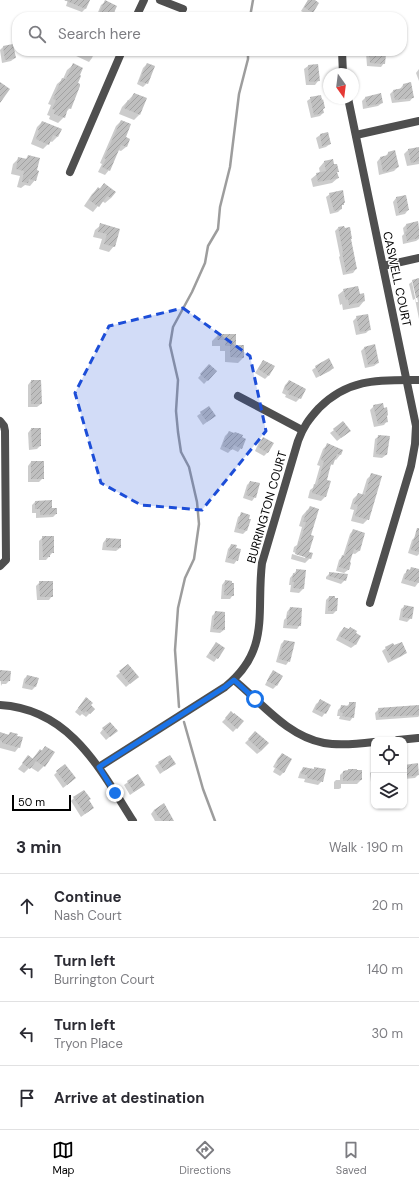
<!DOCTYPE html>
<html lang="en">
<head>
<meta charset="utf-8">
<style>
  body { margin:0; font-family:"DM Sans",sans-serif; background:#f7f7f7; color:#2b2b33 }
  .controls { position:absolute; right:12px; bottom:12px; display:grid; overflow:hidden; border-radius:8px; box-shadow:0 1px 3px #0004 }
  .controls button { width:36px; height:36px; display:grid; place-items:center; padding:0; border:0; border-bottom:1px solid #e1e1e2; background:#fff; color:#2b2b33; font:20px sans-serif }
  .compass { position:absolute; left:323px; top:68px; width:36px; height:36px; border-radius:50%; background:#fff; box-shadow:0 1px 3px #0004; rotate:166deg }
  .scale { position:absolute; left:12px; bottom:10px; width:59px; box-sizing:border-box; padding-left:4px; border:2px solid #000; border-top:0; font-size:11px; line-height:14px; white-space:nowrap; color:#000; -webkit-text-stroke:3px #fff; paint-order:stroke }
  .stop { position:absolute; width:12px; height:12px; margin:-9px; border:3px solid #1a73e8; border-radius:50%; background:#fff }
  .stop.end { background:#1a73e8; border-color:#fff; box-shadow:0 1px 4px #0008 }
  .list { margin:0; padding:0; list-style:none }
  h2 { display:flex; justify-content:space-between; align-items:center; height:52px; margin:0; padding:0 16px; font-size:17px }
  h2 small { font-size:13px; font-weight:400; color:#7c7c81 }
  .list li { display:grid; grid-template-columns:26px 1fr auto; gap:12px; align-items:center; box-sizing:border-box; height:64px; padding:0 16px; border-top:1px solid #e1e1e2 }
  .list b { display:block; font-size:15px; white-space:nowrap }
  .list p { margin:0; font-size:13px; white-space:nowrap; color:#7c7c81 }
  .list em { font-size:13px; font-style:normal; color:#7c7c81 }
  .icon { flex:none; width:22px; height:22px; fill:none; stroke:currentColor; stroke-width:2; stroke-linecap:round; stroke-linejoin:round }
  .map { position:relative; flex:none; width:419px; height:821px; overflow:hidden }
  .search { position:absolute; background:#fff; box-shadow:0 1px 3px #0004; left:12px; right:12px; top:12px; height:44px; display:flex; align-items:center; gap:10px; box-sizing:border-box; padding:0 14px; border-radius:16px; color:#7c7c81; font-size:15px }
  .sheet { height:308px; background:#fff }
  nav { display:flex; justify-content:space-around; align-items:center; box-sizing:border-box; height:56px; border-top:1px solid #e1e1e2; background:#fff; font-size:11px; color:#7c7c81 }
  nav a { display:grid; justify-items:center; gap:2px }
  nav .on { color:#000 }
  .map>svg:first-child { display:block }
  .shadow { fill:#0003; fill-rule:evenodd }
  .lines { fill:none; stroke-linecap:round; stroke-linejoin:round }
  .stream { stroke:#9d9d9d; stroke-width:2.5 }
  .building { fill:url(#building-hatch) }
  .minor { stroke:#4f4f4f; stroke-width:8 }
  .route { stroke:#1a73e8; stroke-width:5 }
  .marked { fill:#1d4ed8; fill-opacity:0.2; stroke:#1d4ed8; stroke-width:3; stroke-dasharray:8 5; stroke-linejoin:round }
  .labels { text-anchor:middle; stroke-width:3; stroke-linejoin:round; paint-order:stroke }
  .street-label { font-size:12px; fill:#000; stroke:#fff }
</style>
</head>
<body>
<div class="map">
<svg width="419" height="821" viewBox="0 0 419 821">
  <defs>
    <pattern id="building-hatch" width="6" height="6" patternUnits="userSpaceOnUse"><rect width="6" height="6" fill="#bfbfbf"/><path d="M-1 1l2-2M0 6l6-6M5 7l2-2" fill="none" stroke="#a2a2a2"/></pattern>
  </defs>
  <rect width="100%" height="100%" fill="#fff"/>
  <g class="shadow">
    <path d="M68,0H89L85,9L82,12L66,6Z"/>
    <path d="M308,0H314L312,12L309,16L301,11Z"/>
    <path d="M105,2L111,17H96L101,5Z"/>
    <path d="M12,45L15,58L11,61L2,63L0,50L3,47Z"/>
    <path d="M76,51H95L92,58L89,62L74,55Z"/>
    <path d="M151,51H160L157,54Z"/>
    <path d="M368,51H380V55L384,63L381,67L367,66L366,53Z"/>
    <path d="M147,64V83L143,87L137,84L143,68Z"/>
    <path d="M73,65L70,108L66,112L64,117L58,123L49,119L50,116L47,115L51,105L48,104L57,84L63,79L67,70Z"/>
    <path d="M317,65L318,81L315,85H306L304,69L308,66Z"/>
    <path d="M419,69V81L416,73Z"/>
    <path d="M403,85L413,97L410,101L392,103L390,94L393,91L400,89Z"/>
    <path d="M134,94L139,115L134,120L119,114L122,107Z"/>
    <path d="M380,94L382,103L378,106L363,109L362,101L365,98Z"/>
    <path d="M311,98L324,108L323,109V113L320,116L311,118L307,101Z"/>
    <path d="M121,121L124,138L129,140L126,147L121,151L118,150L109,170L105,175L98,172L102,164L100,163L116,126Z"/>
    <path d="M42,122L58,136L52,142L50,141L48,144L43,149L31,144L37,127Z"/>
    <path d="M327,133L330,144L326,147L319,149L316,138L320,135Z"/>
    <path d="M419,148V164L407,166L404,154L408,150Z"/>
    <path d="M388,153L398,167L394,171L379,175L377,162L380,158L385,157Z"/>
    <path d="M28,156L35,180L30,186L25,185L21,188L17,187L20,176L11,174L13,164L19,158L25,160Z"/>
    <path d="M324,162L333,166L338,171L336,173L338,178L332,183L313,187L311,179L317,174L320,173L319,168Z"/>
    <path d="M104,184L111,198L105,203L102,201L93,212L84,206L92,194L98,188L99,189Z"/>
    <path d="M330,194L343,204L341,206V209L338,212L330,214L326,197Z"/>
    <path d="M405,196L408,210L405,214L396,216L393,202L396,198Z"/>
    <path d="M101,225L119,229L114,246L109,252L99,249L102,239L93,237L95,230Z"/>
    <path d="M406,225L419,233V239L416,241L403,244L402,236L404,234L403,228Z"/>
    <path d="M338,228L350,240L356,269L353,273L343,275L339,257L340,256L335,231Z"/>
    <path d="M419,279V319L415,299L413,300L409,284L413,281ZM412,282H414L418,302H416Z"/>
    <path d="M344,290L364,301L359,307L343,310L342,304L340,305L338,295Z"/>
    <path d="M357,317L370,329L366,333L356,335L353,321Z"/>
    <path d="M218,335H235V346L243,358L238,363L225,362V351H220V346H212V341Z"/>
    <path d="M365,347L378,363L374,366L365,368L361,351Z"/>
    <path d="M264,361L269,375L265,379L255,373L260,365Z"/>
    <path d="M209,365L216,371L204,384L198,378Z"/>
    <path d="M316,367L333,368L330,371L316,378L312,370Z"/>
    <path d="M31,381L41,404L37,407H28V385Z"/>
    <path d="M289,381L300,398L296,402L285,397L286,395L282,393L285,385Z"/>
    <path d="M374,406L386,416L387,421L384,425L374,427L370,410Z"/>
    <path d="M201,413L215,416L203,425L197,416Z"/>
    <path d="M31,429L40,446L37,449L29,450L28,433Z"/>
    <path d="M334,430L346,434L337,441L330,433Z"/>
    <path d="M229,432L241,448L238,452L232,449L228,453L220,449L225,436Z"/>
    <path d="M379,436L386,455L382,458L373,457L375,439Z"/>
    <path d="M263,438L268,452L264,456L255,451L259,442Z"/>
    <path d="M327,445L342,450L340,455L336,460L334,459L332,464L329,467L325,480L330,482L325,497L321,501L308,498L310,490L314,487L320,466L317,465L323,449Z"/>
    <path d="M31,462L43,478L39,482H28V466Z"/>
    <path d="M372,474L368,519L363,524L351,521L354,510L350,509L353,499L358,494L362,495L367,479Z"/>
    <path d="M250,482L255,497L252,501L243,498L247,485Z"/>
    <path d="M35,502L56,514L53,517L36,518V513H32V505Z"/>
    <path d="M310,507V536L308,553L310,558L305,563L291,559L292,554L305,558V556L293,552L294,547L297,545L302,527L299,526L302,516Z"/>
    <path d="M242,514L249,520L246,531L243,534L234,532L238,517Z"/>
    <path d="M353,530L364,533L359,551L355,554L351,553L348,570L344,573L336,571L339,560L343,556L350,534Z"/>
    <path d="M43,537L53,552L46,560H39V541Z"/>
    <path d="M415,537L419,538V554L417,556L408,553L412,540Z"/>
    <path d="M106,539L120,548L116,551L102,550L103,543Z"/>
    <path d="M231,545L235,549L237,560L234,564L225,562L228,549Z"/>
    <path d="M412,568L419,570V580L418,583L415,587L401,583L404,574Z"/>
    <path d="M297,570L305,571L303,589L299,593L290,592L291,585H289L290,578Z"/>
    <path d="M330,573L345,580L341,584L326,579V577Z"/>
    <path d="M225,581L233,595L230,599H221L222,585Z"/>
    <path d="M40,582L52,596L49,600H37L36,586Z"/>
    <path d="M329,597L334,599L336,611L333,614H325L326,600Z"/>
    <path d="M405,606L411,618L407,622L399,620L401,609Z"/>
    <path d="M290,608L300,625L297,629L283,628L284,620L286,618L287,612Z"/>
    <path d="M215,613L224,630L220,633L210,632L212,616Z"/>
    <path d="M344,628L359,636L355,645L351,648L336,640L340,632Z"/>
    <path d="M284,641L289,661L286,665L276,662L281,644Z"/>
    <path d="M213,647L224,649L214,662L206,657Z"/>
    <path d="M386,648L406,653L402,656L388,663L382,651Z"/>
    <path d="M128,665L134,680L126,687L116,676Z"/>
    <path d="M0,671L9,681L6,684H2L1,686Z"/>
    <path d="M273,672L276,686L273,689L265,685L270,675Z"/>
    <path d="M27,676L38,679L35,687L32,690L22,688L24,679Z"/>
    <path d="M320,701L325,713L322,717L312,712L316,704Z"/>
    <path d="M83,702L94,709L86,717L82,714L80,716L75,712Z"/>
    <path d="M350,703L353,717L350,721L339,719L340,716H337L338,710L342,706L346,707Z"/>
    <path d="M419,706V716L418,717L376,720L375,713L379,709Z"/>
    <path d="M231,713L243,721L233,732L222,722Z"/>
    <path d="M103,729L113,734L106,740L100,733Z"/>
    <path d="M0,733L8,735L10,733L19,747L15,752L0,748Z"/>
    <path d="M252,736L261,751L257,754L245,743Z"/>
    <path d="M45,747L54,753L44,766L38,772L30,767L24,773L18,769L28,757L32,759L40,750L41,751Z"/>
    <path d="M282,754L291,759L283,773L280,776L273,772L275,768L273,767L278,758Z"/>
    <path d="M159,763L174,764L160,774L155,766Z"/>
    <path d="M404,766L419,774L415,778L404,779Z"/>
    <path d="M303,768L312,770L315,768L322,781L318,785L304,782L305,779L298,778L300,772Z"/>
    <path d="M373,770L374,781L371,782L370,773Z"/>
    <path d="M361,771V780L357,784H341V788L339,789H334V782L336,780H340V775L343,772Z"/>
    <path d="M57,772L72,781L63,788L54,775Z"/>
    <path d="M128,782L144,785L140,788L130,795L124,785Z"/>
    <path d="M74,798L88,800L89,811L81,817L71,801Z"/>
    <path d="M164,805L173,821H155L151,814L154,810Z"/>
  </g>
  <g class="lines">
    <g class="stream">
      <path d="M250,17L253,0"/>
      <path d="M179,707L175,650L178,608L185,578L194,559L199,524L197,502L189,467L181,452L178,432L176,411L178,380L170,345L173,327L192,292L205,263L208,246L218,229L220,207L230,167L239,94L248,59V51"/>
      <path d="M184,722L203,789L215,821"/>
    </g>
  </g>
  <g class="building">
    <path d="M64,0H90L86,9Z"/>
    <path d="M105,0L117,6L112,17H107L99,13Z"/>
    <path d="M308,0H315L319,3L313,13L304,7Z"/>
    <path d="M13,44L16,58L5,60L3,46Z"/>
    <path d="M369,51H381V54H386L385,64L370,63Z"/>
    <path d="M73,63L83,68L80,75L81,76L78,83L80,84V86L71,109L68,108L65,118L54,114L55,110L52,109L56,100L53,99L62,78L66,79Z"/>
    <path d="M147,63L155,66L148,84L139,81Z"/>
    <path d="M318,64L320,81L309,82L308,65Z"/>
    <path d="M0,82L10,89L0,103Z"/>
    <path d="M411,82L414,98L395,100L393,90L403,88V84Z"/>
    <path d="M134,93L147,98L140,115L124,108L128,100L130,101Z"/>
    <path d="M381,93L383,103L367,106L365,97Z"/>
    <path d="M321,95L322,100L323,99L325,108L323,109L324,113L314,115L310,97Z"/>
    <path d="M121,120L131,124L126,137L130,139L127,147L121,145L110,171L102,167L106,159L104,158Z"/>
    <path d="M42,121L62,129L58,137L53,135L49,145L36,139L39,131L38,130Z"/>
    <path d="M328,132L331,144L322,146L320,134Z"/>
    <path d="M419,147V161L411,163L408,149Z"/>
    <path d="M395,150L399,167L389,170V171L383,172L380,157L388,155V152Z"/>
    <path d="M28,155L40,158L37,170L39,171L36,181L29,179L28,183L22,182L24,171L16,169L18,157L27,159Z"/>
    <path d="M333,159L334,164H337L339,172H337L339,178L318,182L316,173L326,171L324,161Z"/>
    <path d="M104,183L116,192L111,198L107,196L99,207L89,200L98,187L100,189Z"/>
    <path d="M343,190L345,203H344V205H342V209L334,211L329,193Z"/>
    <path d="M406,195L409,210L399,213L396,197Z"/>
    <path d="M418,221L419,228V238L407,241L405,232L407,231L406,224Z"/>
    <path d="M100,223L120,229L115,247L104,244L107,234L98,232Z"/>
    <path d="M344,226L345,228L350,227L352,239H351L357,269L346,272L342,253L343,252L338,227Z"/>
    <path d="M419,278V297L416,298L412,280Z"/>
    <path d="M358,286L360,294L364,293L365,301L349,305L348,299L346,300L343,289Z"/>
    <path d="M368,314L371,330L360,332L356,316Z"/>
    <path d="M218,334H236V345H244V358L230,357V346H225L226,340H217Z"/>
    <path d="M375,344L379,363L368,365L364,347Z"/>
    <path d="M329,358L334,368L320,376L315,366Z"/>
    <path d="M263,360L275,366L269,376L258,369Z"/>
    <path d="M209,364L217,371L208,381L200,374Z"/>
    <path d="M31,380H41L42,404H31Z"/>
    <path d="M289,380L306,389L301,399L288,394L289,391L284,389Z"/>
    <path d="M383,403L384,408L387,407L388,415L387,416L388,422L378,424L373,405Z"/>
    <path d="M209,406L216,416L207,422L200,412Z"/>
    <path d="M343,421L351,431L341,438L333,429Z"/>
    <path d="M31,428H41V446L32,447Z"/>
    <path d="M229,431L234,433L235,432L243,435L242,437L246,439L242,449L234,445L232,450L222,446Z"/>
    <path d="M378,435L390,436L387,455L376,454Z"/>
    <path d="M263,437L274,443L268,453L258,447Z"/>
    <path d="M327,443L343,450L341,455L337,454L333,465L331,464L327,480L331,481L326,497L312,493L314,484L317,485L324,461L321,460Z"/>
    <rect x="31" y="461" width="13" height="18"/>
    <path d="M371,473L382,476L369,520L355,516L358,505L354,504L358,493L365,495Z"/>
    <path d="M250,481L260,483L256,498L246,495Z"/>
    <path d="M52,500V508H57V514L40,515V509H35V501Z"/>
    <path d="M310,506L319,509L311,535L314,536L309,552L313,553L311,559L295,554L299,541L300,542L306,522H303L307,510L308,511Z"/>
    <path d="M241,512L250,515L249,519H251L247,531L237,528Z"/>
    <path d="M417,528H419V552L411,550Z"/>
    <path d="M353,529L365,533L360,551L354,549L350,562L351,563L349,570L339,567L342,555L345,556Z"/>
    <path d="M42,536H54V553H50V557H43Z"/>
    <path d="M106,538L121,539V548L106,547Z"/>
    <path d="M231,544L237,545L236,548L241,549L238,561L228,558Z"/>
    <path d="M411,567L419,569V583L404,579L407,569L410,570Z"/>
    <path d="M296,569L306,570L304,589L293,588L294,582H292L293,573L296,574Z"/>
    <path d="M329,572L348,574L346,581L329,576Z"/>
    <path d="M225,580L232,581V583H234V596L224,595Z"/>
    <path d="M39,581H53V597H40Z"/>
    <path d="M329,596H335V598H338L337,611H328Z"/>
    <path d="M404,605L414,607L412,619L402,617Z"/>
    <path d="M290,607L302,608L301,626L287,625V615H289Z"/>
    <path d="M215,611L225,612V630L213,629Z"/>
    <path d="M344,627L349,629L350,627L357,631L356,633L361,636L356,645L339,636Z"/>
    <path d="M284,640L295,642L290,662L279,659Z"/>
    <path d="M216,642L225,648L218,659L209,653Z"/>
    <path d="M402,642L407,653L392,660L385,647L393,643L394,645Z"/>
    <path d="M128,664L139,677L130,684L119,671Z"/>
    <path d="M0,670L11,671L10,681H0Z"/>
    <path d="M273,670L283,676L277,686L267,681Z"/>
    <path d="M27,675L39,678L36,687L25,684Z"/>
    <path d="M86,697L93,703L91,705L95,709L90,714L86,711L84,713L78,708Z"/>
    <path d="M320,699L331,705L326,714L315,709Z"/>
    <path d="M349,702H356L354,718L342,716L343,713L340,712L341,705L349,706Z"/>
    <path d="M419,705V715L379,717L378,708Z"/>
    <path d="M231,711L234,714V713L244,721L237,729L225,718Z"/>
    <path d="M110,722L118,731L110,737L102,728Z"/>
    <path d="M255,731L269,743L261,751L248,739Z"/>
    <path d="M0,732L9,735L10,732L18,734L17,736L23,737L20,748L2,743V741L0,740Z"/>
    <path d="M45,746L55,752L45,767L36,761L30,769L22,763L28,755L33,759L40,749L42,751Z"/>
    <path d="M282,753L292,759L284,773L276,768L278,764L276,763Z"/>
    <path d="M170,755L176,764L164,771L158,762Z"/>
    <path d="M418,763L419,775L406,777L404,765Z"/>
    <path d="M65,764L76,778L67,785L56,771Z"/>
    <path d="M303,767L314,769V767L326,769L323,782L307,778V775L301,774Z"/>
    <path d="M348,769H357V770H362V780L343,781V771L348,770Z"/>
    <path d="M138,774L145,785L134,792L127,781Z"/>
    <path d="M84,790L91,799L89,800L94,808L85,814L73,797Z"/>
    <path d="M164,803L174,821H162L160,818H159L154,810Z"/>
  </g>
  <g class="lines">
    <g class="minor">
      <path d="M160,0L183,9"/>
      <path d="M136,17L144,0"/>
      <path d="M342,51L343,74"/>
      <path d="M348,98L416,426L415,444L411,466L370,603"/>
      <path d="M356,135L419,121"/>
      <path d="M70,172L122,51"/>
      <path d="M383,266L419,258"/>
      <path d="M238,396L302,430"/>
      <path d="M0,421L4,426L5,431L6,560L0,566"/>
      <path d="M234,680C262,703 287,736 324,743C340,746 358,744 374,742"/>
      <path d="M0,705C70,709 100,769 133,821"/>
      <path d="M398,740L418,738"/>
      <path d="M99,767L225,687C271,650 256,613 262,563L298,441C303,427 309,419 319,408C349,378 379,380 419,380"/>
    </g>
  </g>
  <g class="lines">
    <path class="route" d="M115,793L99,767L225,687L234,680L255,699"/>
  </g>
  <path class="marked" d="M183,308L250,356L266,431L202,510L141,505L101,483L75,393L109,326Z"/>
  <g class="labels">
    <g class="street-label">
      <text transform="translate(397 279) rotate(78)" y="4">CASWELL COURT</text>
      <text transform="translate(267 507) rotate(-74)" y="4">BURRINGTON COURT</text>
    </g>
  </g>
</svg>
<div class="controls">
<button><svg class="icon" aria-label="locate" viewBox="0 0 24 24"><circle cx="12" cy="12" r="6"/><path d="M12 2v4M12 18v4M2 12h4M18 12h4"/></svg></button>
<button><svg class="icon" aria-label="layers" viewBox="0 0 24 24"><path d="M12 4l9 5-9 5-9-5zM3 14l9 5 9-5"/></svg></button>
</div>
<svg class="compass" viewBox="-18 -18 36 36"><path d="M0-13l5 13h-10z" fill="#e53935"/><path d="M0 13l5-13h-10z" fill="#7c7c81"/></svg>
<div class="scale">50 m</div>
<div class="stop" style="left:255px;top:699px"></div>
<div class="stop end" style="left:115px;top:793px"></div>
<div class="search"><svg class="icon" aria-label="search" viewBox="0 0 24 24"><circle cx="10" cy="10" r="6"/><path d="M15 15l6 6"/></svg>Search here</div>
</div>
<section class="sheet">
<h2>3 min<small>Walk · 190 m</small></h2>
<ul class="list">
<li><svg class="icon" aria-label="ahead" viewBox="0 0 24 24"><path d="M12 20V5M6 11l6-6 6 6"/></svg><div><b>Continue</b><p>Nash Court</p></div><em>20 m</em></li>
<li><svg class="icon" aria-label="left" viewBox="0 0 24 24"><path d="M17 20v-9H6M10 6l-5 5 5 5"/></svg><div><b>Turn left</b><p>Burrington Court</p></div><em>140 m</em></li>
<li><svg class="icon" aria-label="left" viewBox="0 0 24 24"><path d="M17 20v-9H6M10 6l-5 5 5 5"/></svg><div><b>Turn left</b><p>Tryon Place</p></div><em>30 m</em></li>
<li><svg class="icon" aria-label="arrive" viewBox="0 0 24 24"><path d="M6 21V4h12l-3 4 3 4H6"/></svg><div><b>Arrive at destination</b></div></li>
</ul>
</section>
<nav>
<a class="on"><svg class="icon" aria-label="map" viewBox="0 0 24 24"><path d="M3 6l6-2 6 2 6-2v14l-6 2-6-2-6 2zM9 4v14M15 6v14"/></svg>Map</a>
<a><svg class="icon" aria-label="directions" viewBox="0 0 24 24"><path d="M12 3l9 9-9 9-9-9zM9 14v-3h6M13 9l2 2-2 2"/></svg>Directions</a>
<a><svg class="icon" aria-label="saved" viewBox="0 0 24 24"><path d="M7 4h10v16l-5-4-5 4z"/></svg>Saved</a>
</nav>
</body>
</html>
